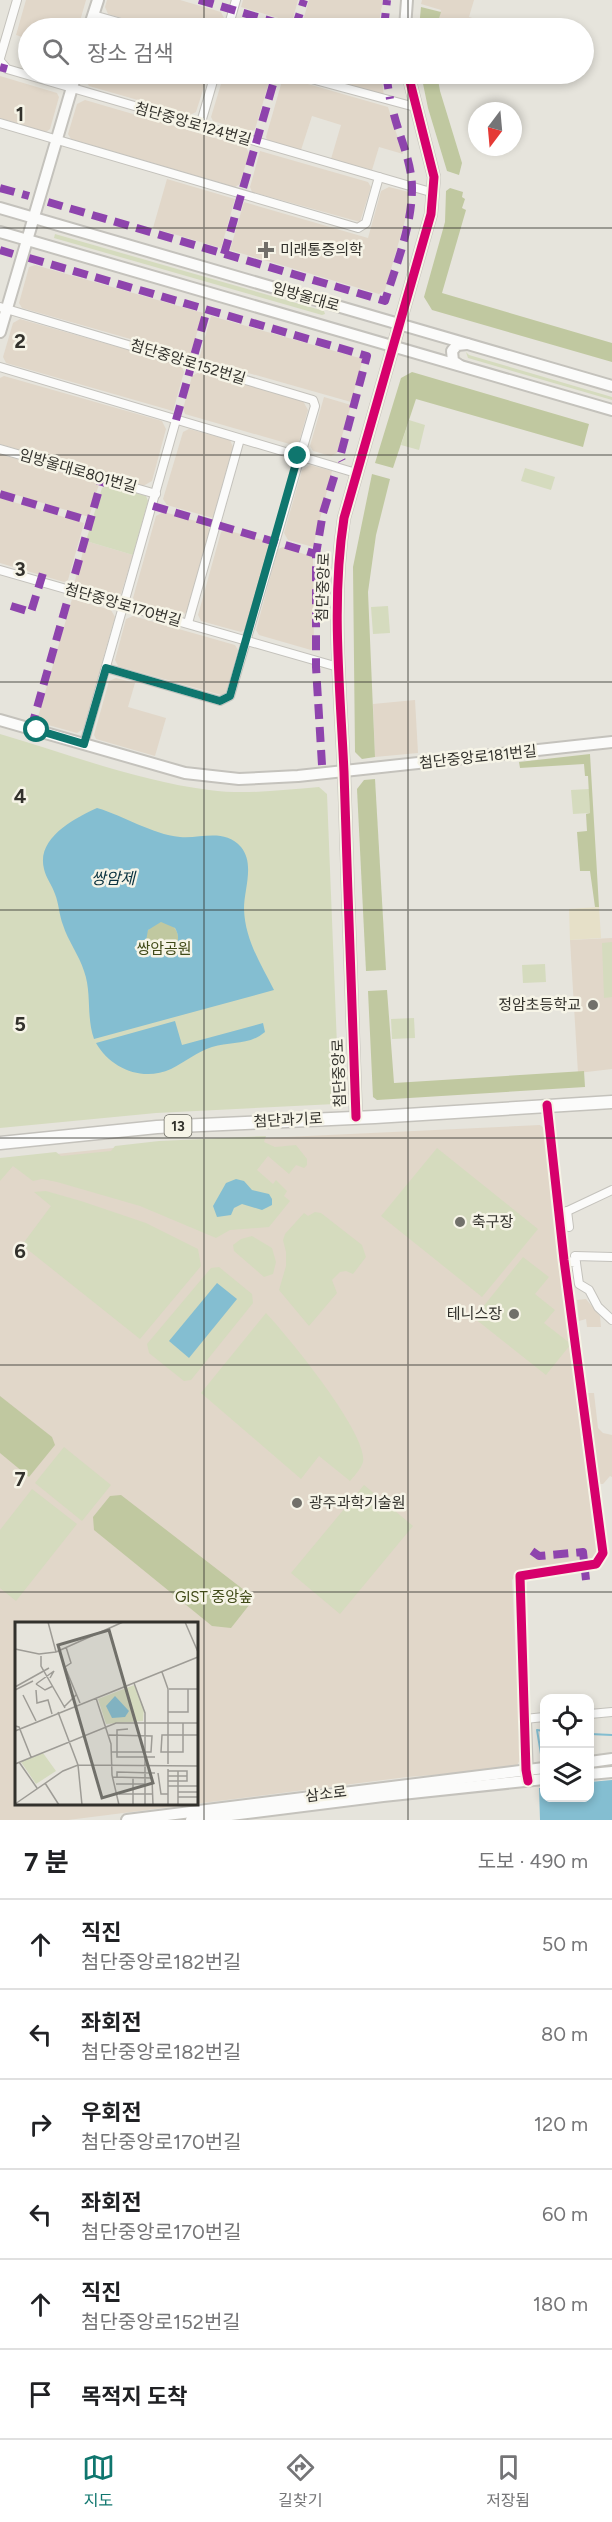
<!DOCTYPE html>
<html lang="ko">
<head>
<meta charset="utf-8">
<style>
  body { margin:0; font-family:Figtree,"Noto Sans KR",sans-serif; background:#f2f2f2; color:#202124 }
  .controls { position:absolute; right:18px; bottom:18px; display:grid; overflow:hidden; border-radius:12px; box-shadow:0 3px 9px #0003 }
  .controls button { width:54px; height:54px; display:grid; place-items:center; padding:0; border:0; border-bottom:2px solid #e0e0e0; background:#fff; color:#202124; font:30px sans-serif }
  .compass { position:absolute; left:468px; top:102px; width:54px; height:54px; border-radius:50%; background:#fff; box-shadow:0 3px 9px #0003; rotate:196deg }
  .stop { position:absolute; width:18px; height:18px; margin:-14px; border:4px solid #0f766e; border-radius:50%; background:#fff }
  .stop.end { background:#0f766e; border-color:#fff; box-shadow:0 2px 6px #0008 }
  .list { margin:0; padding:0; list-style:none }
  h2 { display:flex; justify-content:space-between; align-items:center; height:78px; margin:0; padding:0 24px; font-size:26px }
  h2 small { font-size:20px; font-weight:400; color:#757577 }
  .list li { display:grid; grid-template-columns:39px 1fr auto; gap:18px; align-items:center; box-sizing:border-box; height:90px; padding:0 24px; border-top:2px solid #e0e0e0 }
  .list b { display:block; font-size:22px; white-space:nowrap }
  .list p { margin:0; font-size:20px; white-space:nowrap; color:#757577 }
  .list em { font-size:20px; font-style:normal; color:#757577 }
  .icon { flex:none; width:33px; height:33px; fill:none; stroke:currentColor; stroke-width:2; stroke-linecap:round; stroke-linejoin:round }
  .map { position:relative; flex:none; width:612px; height:1820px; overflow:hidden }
  .search { position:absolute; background:#fff; box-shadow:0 3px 9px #0003; left:18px; right:18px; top:18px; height:66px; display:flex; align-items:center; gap:15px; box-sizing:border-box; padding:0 21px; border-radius:33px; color:#757577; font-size:22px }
  .sheet { height:618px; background:#fff }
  nav { display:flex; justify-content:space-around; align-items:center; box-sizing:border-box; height:84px; border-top:2px solid #e0e0e0; background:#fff; font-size:16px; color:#757577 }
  nav a { display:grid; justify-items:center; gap:3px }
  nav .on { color:#0f766e }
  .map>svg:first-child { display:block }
  .commercial { fill:#e1d7c9; fill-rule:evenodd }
  .green { fill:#d5dbbe }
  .forest { fill:#c0c8a0 }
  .sand { fill:#e6e0c8 }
  .water { fill:#84bed1; fill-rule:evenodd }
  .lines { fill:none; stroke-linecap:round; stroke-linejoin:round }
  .stream { stroke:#84bed1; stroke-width:2 }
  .street-casing { stroke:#c4c2bc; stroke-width:10 }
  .secondary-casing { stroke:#c4c2bc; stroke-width:14 }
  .primary-casing { stroke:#c4c2bc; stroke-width:15 }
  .street { stroke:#fbfbfa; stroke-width:8 }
  .secondary { stroke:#fbfbfa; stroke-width:10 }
  .primary { stroke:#fbfbfa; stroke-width:12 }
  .quiet { stroke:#8e44ad; stroke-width:8; stroke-dasharray:15 8; stroke-linecap:butt }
  .cycleway-casing { stroke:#f6f4e7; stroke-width:13 }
  .cycleway { stroke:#d6006c; stroke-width:9 }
  .route { stroke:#0f766e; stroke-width:8 }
  .grid { fill:none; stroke:#32312c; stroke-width:1.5; stroke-opacity:0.55 }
  .poi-dot { fill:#71706a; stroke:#f6f4e7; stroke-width:2 }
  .labels { text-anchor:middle; stroke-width:5; stroke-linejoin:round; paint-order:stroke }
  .shield { fill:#f6f4e7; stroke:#6d6c64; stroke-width:1.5 }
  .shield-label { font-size:14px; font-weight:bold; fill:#32312c }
  .street-label { font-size:15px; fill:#32312c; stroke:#f6f4e7 }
  .poi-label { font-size:15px; fill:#32312c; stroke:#f6f4e7; text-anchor:start }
  .park-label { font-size:15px; fill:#404a18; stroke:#f6f4e7 }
  .water-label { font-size:16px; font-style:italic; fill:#08313e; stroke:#f6f4e7 }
  .inset-road { fill:none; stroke:#9e9c96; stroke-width:1.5 }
  .view { fill:#71706a; fill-opacity:0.15; stroke:#71706a; stroke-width:3 }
  .inset-edge { fill:none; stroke:#32312c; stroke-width:3 }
  .grid-label { font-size:20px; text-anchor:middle; font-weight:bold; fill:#32312c; stroke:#f6f4e7; stroke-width:5; stroke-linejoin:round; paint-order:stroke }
</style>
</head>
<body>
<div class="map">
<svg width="612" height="1820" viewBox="0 0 612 1820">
  <rect width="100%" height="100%" fill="#e6e4dc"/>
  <g class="commercial">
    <path d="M26,0H86L78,28H28V39L16,35Z"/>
    <path d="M107,0H180L221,12L225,20L223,28H157L108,14L105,7Z"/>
    <path d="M243,0H298L292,22L241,7Z"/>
    <path d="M309,0H383L378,28H316L302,24Z"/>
    <path d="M422,0H474L469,17L482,21L480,28H436L441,10L421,4Z"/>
    <path d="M86,74H208L196,112L190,115L89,86L85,79Z"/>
    <path d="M224,74H268L270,79L255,129L250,132L213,121L211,117Z"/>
    <path d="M306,74H381L384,96Z"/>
    <path d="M0,76L57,93L59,97L50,129L46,132L0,118Z"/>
    <path d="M287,78L388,107L403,154L379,147L372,170L331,159L341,125L312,116L301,150L267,140L266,137L282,81Z"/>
    <path d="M85,100L246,147L249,153L240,184L235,187L71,139L68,134L77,104Z"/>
    <path d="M260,151L368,182L371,187L360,222L252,192L250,187Z"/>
    <path d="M167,179L235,199L221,248L153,228Z"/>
    <path d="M389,187L409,192L408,210L385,290L379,294L230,250L244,202L368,238L381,191Z"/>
    <path d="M35,265L203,313L190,356L22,308L19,303L29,267Z"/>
    <path d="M211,316L363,359L351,402L199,359Z"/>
    <path d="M20,319L181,365L184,372L173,411L6,363L3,357L13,323Z"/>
    <path d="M201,371L303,401L308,410L299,442L293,445L185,414L183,409L192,376Z"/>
    <path d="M4,376L162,421L166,429L152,481L143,486L0,444V378Z"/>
    <path d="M324,397L351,405L337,453L331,456L313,451L310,446Z"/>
    <path d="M189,429L230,440L233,447L213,518L167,505L163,499L183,432Z"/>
    <path d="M0,454L99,484L89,517L0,490Z"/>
    <path d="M310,465L332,471L313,547L288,540L284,533L302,470Z"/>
    <path d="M0,498L84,523L68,580L64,582L0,563Z"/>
    <path d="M164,512L206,524L210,530L187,612L182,615L136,602L133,598L156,516Z"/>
    <path d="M226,530L266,541L269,546L246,629L241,632L201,621L198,615L221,532Z"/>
    <path d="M86,541L133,555L121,594L117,596L74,584Z"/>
    <path d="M283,547L313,557L314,649L311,650L259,635L256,630L278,549Z"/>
    <path d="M72,599L111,610L115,617L83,729L77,733L41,723L38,717Z"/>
    <path d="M133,616L235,645L238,650L226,692L221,695L118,666L115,660L126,619Z"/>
    <path d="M116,678L135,683L128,707L166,718L155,756L96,739L94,735L109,681Z"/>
    <path d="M415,700L418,753L375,757L373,704Z"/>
    <path d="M612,938V1069L578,1073L570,940Z"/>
    <path d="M540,1125L544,1128L601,1554L596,1562L518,1573L512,1580L521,1757L517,1766L514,1769L407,1777L68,1820H0V1160L160,1143ZM16,1624H196V1804H16Z"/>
    <path d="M586,1299L600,1316L601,1327H587L586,1319L579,1321L577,1300Z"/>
    <path d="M586,1393H594L598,1428L603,1433L612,1435V1477L610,1476L603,1484H598Z"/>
  </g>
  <g class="green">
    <path d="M55,234L324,311L325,314L322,315L54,238Z"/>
    <path d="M466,352L469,355L612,397V400L468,358Z"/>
    <path d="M409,420L425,425L419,450L401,445Z"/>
    <path d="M525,468L555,477L551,490L521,481Z"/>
    <path d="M108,485L146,496L148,501L133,555L86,541L102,488Z"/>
    <path d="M388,606L390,633L373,634L371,607Z"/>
    <path d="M0,734C68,754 138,781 209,790C246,795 282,790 319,787L327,794L339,1096L335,1104L156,1113L0,1128Z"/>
    <path d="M589,789L590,813L573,814L571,790Z"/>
    <path d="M612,942V997L604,998L602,943Z"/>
    <path d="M545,964L546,982L523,983L522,965Z"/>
    <path d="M414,1018L415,1038L392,1039L391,1019Z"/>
    <path d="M266,1136L264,1142L275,1147L296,1145L307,1159V1165L304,1168L296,1165L289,1174L268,1156L257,1170L273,1184L276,1180L287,1191L284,1196L290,1201L269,1227L230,1230L216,1238L140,1206L57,1182L42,1179L33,1181L13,1166L0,1181V1158L56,1152L61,1156L111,1151L115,1146L159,1141Z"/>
    <path d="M437,1148L538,1229L482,1297L381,1216Z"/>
    <path d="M46,1191L81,1201L146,1223L198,1249L201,1266L140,1339L22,1245L51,1206L34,1192Z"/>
    <path d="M315,1212L321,1213L362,1245L366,1257L353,1274L346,1271L340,1272L332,1280L337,1293L309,1326L279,1290L286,1266V1252L283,1240L285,1234L304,1213L308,1216Z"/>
    <path d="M252,1236L272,1248L276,1262L273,1274L264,1277L234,1251L233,1245L241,1239Z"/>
    <path d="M523,1257L549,1277L535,1294L555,1310L544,1323L571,1344L546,1375L474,1318Z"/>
    <path d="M219,1267L252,1294L253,1303L191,1380L184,1381L149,1353L147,1344L211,1268Z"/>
    <path d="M266,1313C287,1335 369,1435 363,1462C361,1469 354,1476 350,1481L319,1456L301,1479L201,1393Z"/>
    <path d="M64,1447L111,1485L82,1521L35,1483Z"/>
    <path d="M364,1485L413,1526L340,1614L291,1573Z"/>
    <path d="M32,1489L77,1524L16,1601L0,1588V1530Z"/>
  </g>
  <g class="forest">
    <path d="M421,7L441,12L436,28H419Z"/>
    <path d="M421,74H437L440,91L462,163L459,175L447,171L428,108Z"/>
    <path d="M450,188L463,192L462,197L465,199L462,208L466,210L442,293L612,343V362L432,310L424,297L445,222L446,191Z"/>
    <path d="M412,372L589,424L583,447L416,399L393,468L375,463L401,378Z"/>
    <path d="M372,474L390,479L376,535L368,592L375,757L362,759L355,752L353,567Z"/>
    <path d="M590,754L599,907H595L590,871H580L577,832L587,831L586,814L590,813L588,776H585L584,764L520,768L519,762Z"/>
    <path d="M375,779L386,970L366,971L357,789L364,780Z"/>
    <circle cx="162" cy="938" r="16"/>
    <path d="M387,990L394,1083L584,1071L585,1087L377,1100L373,1097L368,991Z"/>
    <path d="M0,1396L52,1437L55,1445L29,1477L0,1453Z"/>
    <path d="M121,1495L244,1590V1598L250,1604L231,1628L212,1626L94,1530L93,1517L110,1496Z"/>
  </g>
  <path class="sand" d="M599,907L601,938L570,940L569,909Z"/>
  <g class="water">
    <path d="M97,808C125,816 151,834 180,837C201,839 224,828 241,847C255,864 244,889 244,909C245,940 261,964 274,990L94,1039C86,1016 92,993 84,971C79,955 68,941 63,925C59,915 59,904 55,894C52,885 46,878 44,869C36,838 75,818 97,808ZM161,922L175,928C184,943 172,958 155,953L146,941L148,930Z"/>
    <path d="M175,1021L182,1045L263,1023L265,1032C248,1046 231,1041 212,1047C197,1052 185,1062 171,1069C143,1082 111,1069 96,1043Z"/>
    <path d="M236,1179L244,1181L252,1190L269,1194L272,1199V1205L262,1210L242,1204L234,1208L231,1215L217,1217L213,1206L226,1183Z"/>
    <path d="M217,1283L237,1299L189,1358L169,1341Z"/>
    <path d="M612,1780V1820H540L539,1788H544V1798H590V1782Z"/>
  </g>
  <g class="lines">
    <g class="stream">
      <path d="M590,1734L612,1735"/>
      <path d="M542,1760L537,1730L544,1731"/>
    </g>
    <g class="street-casing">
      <g id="street">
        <path d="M93,15L139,28"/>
        <path d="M228,28L236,0"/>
        <path d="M0,58L17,0"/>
        <path d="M0,61L7,69L434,193"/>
        <path d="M293,74L415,107"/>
        <path d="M0,123L358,228L366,223L379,177"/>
        <path d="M200,126L215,74"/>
        <path d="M0,307L313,400L315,406L230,696L220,701L106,668"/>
        <path d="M0,367L356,473"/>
        <path d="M0,449L156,494"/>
        <path d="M0,570L338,667"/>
        <path d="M188,623L240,439"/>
        <path d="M84,744L176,420"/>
        <path d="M567,1211L569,1227"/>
        <path d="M559,1215L612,1190"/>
        <path d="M564,1260L576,1263L579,1284L589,1290L598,1307L612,1320"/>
        <path d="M576,1263L575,1256L612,1257"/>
        <path d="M590,1714L612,1712"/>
        <path d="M544,1717L525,1719L520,1576L596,1564L603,1553L564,1260L547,1105"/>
      </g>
    </g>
    <g class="secondary-casing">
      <g id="secondary">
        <path d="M89,28L98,0"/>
        <path d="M405,28L407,0"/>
        <path d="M0,208L612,386"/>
        <path d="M0,232L612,410"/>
        <path d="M0,332L76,74"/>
        <path d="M459,365L453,361L452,351L457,345L467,344"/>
        <path d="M0,720L185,773L239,779L298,776L612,742"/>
        <path d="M356,1117C351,1002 348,887 344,772C340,686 331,602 344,518L431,214L434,177L408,74"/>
        <path d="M525,1719L527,1775"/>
        <path d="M590,1762L612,1759"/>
        <path d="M590,1774L612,1772"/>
        <path d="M127,1820L544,1768"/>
        <path d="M191,1820L383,1796L544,1779"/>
      </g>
    </g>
    <g class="primary-casing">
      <path id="primary" d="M0,1143L157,1127L375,1117L612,1102"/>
    </g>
    <use href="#street" class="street"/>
    <use href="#secondary" class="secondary"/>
    <use href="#primary" class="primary"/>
    <g class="quiet">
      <path d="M199,0L295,28"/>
      <path d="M295,28L304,0"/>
      <path d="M384,28L387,0"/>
      <path d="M0,67L7,69"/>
      <path d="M386,74L390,99"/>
      <path d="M0,188L29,196"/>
      <path d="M48,202L385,301C396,265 412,226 412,188C412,162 399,136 393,111"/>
      <path d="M0,250L13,254"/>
      <path d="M224,254L276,74"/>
      <path d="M29,258L367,356L340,457L342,461"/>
      <path d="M176,420L207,310"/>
      <path d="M0,494L90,521"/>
      <path d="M153,506L316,554"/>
      <path d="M11,606L31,612L43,573"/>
      <path d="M31,729L102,479"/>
      <path d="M322,765L316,667V554L323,513L335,474L339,472"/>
      <path d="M532,1551L539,1556L583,1552L586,1580"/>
    </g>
    <g class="cycleway-casing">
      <g id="cycleway">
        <path d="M356,1117C351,1002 348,887 344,772C340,686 331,602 344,518L431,214L434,177L408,74"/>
        <path d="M528,1781L526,1770L520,1576L596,1564L603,1553L564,1260L547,1105"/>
      </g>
    </g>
    <use href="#cycleway" class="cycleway"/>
  </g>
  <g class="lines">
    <path class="route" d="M37,730L84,744L106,668L220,701L230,696L298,456"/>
  </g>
  <path class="grid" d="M204,0V28M408,0V28M204,74V1820M408,74V1820M0,228H612M0,455H612M0,682H612M0,910H612M0,1138H612M0,1365H612M0,1592H612"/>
  <g class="poi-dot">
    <path d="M263 241h6v6h6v6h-6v6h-6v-6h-6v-6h6z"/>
    <circle cx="593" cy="1005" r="6"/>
    <circle cx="460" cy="1222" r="6"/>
    <circle cx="514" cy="1314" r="6"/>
    <circle cx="297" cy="1503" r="6"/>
  </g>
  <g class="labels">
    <rect class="shield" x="164.5" y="1115" width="27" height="22" rx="4.5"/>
    <g class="shield-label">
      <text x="178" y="1131">13</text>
    </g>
    <g class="street-label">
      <text transform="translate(193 124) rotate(16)" y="5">첨단중앙로124번길</text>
      <text transform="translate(306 297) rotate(16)" y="5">임방울대로</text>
      <text transform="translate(188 362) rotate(17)" y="5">첨단중앙로152번길</text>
      <text transform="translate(78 471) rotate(16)" y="5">임방울대로801번길</text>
      <text transform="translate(323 587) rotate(-88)" y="5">첨단중앙로</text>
      <text transform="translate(123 605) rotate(16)" y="5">첨단중앙로170번길</text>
      <text transform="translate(478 757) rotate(-6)" y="5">첨단중앙로181번길</text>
      <text transform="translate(339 1073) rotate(-92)" y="5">첨단중앙로</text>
      <text transform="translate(288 1120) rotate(-3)" y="5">첨단과기로</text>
      <text transform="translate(326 1794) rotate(-7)" y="5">삼소로</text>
    </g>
    <g class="poi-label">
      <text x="280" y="255">미래통증의학</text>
      <text x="581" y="1010" text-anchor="end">정암초등학교</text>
      <text x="472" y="1227">축구장</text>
      <text x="502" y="1319" text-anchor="end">테니스장</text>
      <text x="309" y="1508">광주과학기술원</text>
    </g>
    <g class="park-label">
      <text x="164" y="954">쌍암공원</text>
      <text x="214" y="1602">GIST 중앙숲</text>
    </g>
    <g class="water-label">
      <text x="113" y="884">쌍암제</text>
    </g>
  </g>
  <g transform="translate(15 1622)">
    <rect width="183" height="183" fill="#e6e4dc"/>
    <path d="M119,63L129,86L128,99L91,102L83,77ZM28,131L41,149L21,162L6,140Z" fill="#d5dbbe"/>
    <path d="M100,74L114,89L110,95L97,96L91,84Z" fill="#84bed1"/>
    <path class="inset-road" d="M33,0L41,30M170,0L183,30M51,25L56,41L50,45L65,81M0,27L24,32L41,30M41,30L108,0M26,34V44L50,86M147,50L153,67V142M119,61L130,91V183M21,62L39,49L35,56M21,62L30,68L38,64M0,65L34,46M154,67H183M0,68L18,59M21,68L22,81L33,78L37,92M8,73L21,99M81,76L96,122L97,153L104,183M49,85L62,72M43,90L63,143L67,183M153,90H173V67M168,101V130H146L147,113H183M0,104L4,105L16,135M113,107L102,108V135H140M0,109L183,35M94,113L137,114L136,130H97M4,140L22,166M0,142L101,101H183M153,149H172V159H153M163,149V183M143,151L146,172H153M153,154H172M97,155L137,156L138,183M102,155V150L140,151M30,161L44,183M101,162H130M153,164H183M163,170H183M104,172H137M163,175H183M0,182L48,149L63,143L183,144M118,183V155M153,183V147"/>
    <path class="view" d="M94,8L138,161L87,176L43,23Z"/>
    <rect width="183" height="183" class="inset-edge"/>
  </g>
  <g class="grid-label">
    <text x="20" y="121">1</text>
    <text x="20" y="348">2</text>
    <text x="20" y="576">3</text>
    <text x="20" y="803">4</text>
    <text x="20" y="1031">5</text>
    <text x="20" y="1258">6</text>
    <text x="20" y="1486">7</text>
  </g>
</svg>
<div class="controls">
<button><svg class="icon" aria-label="locate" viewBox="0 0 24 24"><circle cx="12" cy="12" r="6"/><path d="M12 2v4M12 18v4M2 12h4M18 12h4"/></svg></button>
<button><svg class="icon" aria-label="layers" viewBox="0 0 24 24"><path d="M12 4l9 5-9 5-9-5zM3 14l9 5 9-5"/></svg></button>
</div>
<svg class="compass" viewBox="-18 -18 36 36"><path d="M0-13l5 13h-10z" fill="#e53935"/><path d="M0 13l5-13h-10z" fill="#757577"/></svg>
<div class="stop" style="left:37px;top:730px"></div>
<div class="stop end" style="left:298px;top:456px"></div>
<div class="search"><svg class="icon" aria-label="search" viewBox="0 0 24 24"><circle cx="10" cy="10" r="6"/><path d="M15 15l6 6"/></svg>장소 검색</div>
</div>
<section class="sheet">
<h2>7 분<small>도보 · 490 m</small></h2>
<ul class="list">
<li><svg class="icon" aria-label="ahead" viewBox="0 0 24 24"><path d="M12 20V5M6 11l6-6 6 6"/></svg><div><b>직진</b><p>첨단중앙로182번길</p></div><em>50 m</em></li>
<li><svg class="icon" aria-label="left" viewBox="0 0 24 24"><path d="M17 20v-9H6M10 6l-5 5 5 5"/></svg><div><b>좌회전</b><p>첨단중앙로182번길</p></div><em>80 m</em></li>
<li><svg class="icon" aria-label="right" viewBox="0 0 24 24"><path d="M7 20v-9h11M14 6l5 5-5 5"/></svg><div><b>우회전</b><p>첨단중앙로170번길</p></div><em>120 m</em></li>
<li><svg class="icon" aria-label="left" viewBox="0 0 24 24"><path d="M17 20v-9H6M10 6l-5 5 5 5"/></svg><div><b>좌회전</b><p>첨단중앙로170번길</p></div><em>60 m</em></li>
<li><svg class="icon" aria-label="ahead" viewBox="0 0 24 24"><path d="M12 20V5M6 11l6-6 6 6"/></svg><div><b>직진</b><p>첨단중앙로152번길</p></div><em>180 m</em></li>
<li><svg class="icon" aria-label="arrive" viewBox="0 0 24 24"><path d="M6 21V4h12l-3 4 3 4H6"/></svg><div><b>목적지 도착</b></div></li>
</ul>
</section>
<nav>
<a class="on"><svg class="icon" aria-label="map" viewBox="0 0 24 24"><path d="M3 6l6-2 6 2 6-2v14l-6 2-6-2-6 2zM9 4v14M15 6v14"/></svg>지도</a>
<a><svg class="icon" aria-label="directions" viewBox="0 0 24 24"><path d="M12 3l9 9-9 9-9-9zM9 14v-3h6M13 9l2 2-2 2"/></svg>길찾기</a>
<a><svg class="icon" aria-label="saved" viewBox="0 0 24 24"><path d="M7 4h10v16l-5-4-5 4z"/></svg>저장됨</a>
</nav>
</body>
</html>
